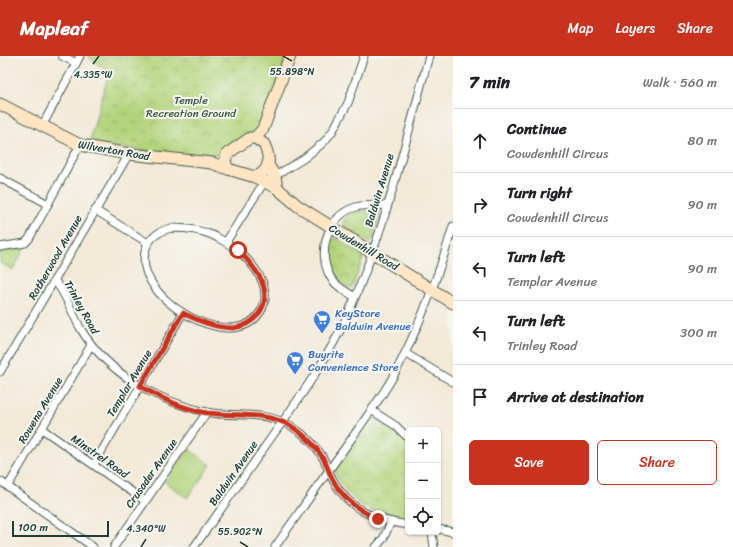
<!DOCTYPE html>
<html lang="en">
<head>
<meta charset="utf-8">
<style>
  body { margin:0; font-family:Sriracha,sans-serif; background:#f6f6f6; color:#202124 }
  .controls { position:absolute; right:12px; bottom:12px; display:grid; overflow:hidden; border-radius:6px; box-shadow:0 1px 3px #0004 }
  .controls button { width:36px; height:36px; display:grid; place-items:center; padding:0; border:0; border-bottom:1px solid #e0e0e0; background:#fff; color:#202124; font:20px sans-serif }
  .scale { position:absolute; left:12px; bottom:10px; width:97px; box-sizing:border-box; padding-left:4px; border:2px solid #1f3d34; border-top:0; font-size:11px; line-height:14px; white-space:nowrap; color:#1f3d34; -webkit-text-stroke:3px #f6f6f2; paint-order:stroke }
  .stop { position:absolute; width:12px; height:12px; margin:-9px; border:3px solid #c8321e; border-radius:50%; background:#fff }
  .stop.end { background:#c8321e; border-color:#fff; box-shadow:0 1px 4px #0008 }
  .list { margin:0; padding:0; list-style:none }
  h2 { display:flex; justify-content:space-between; align-items:center; height:52px; margin:0; padding:0 16px; font-size:17px }
  h2 small { font-size:13px; font-weight:400; color:#757577 }
  .list li { display:grid; grid-template-columns:26px 1fr auto; gap:12px; align-items:center; box-sizing:border-box; height:64px; padding:0 16px; border-top:1px solid #e0e0e0 }
  .list b { display:block; font-size:15px; white-space:nowrap }
  .list p { margin:0; font-size:13px; white-space:nowrap; color:#757577 }
  .list em { font-size:13px; font-style:normal; color:#757577 }
  .actions { display:flex; gap:8px; padding:12px 16px }
  .actions a { flex:1; padding:9px 0; border:1px solid #c8321e; border-radius:6px; text-align:center; font-size:14px; color:#c8321e }
  .actions .main { background:#c8321e; color:#fff }
  .icon { flex:none; width:22px; height:22px; fill:none; stroke:currentColor; stroke-width:2; stroke-linecap:round; stroke-linejoin:round }
  .map { position:relative; flex:none; width:453px; height:491px; overflow:hidden }
  header { display:flex; align-items:center; gap:24px; box-sizing:border-box; height:56px; padding:0 20px; background:#c8321e; color:#fff }
  header strong { font-size:19px }
  nav { display:flex; gap:22px; margin-inline-start:auto; font-size:14px }
  main { display:flex }
  aside { flex:1; background:#fff }
  .map>svg:first-child { display:block }
  .green { fill:#b3d47c; stroke:#698858 }
  .park { fill:url(#park-crowns); stroke:#698858 }
  .lines { fill:none; stroke-linecap:round; stroke-linejoin:round }
  .street-casing { stroke:#3f574c; stroke-width:9 }
  .secondary-casing { stroke:#3f574c; stroke-width:13 }
  .street { stroke:#fff; stroke-width:7 }
  .secondary { stroke:#fde5c4; stroke-width:11 }
  .route { stroke:#c8321e; stroke-width:5 }
  .ticks { fill:none; stroke:#1f3d34; stroke-width:1.5 }
  .labels { text-anchor:middle; stroke-width:4; stroke-linejoin:round; paint-order:stroke }
  .park-label { font-size:11px; fill:#3d5b42; stroke:#f6f6f2 }
  .street-label { font-size:11px; fill:#1f3d34; stroke:#f6f6f2 }
  .shop-label { font-size:11px; fill:#366cbe; stroke:#f6f6f2; text-anchor:start }
  .ticks-label { font-size:10px; text-anchor:middle; fill:#1f3d34; stroke:#f6f6f2; stroke-width:4; stroke-linejoin:round; paint-order:stroke }
</style>
</head>
<body>
<header>
<strong>Mapleaf</strong>
<nav><a>Map</a><a>Layers</a><a>Share</a></nav>
</header>
<main>
<div class="map">
<svg width="453" height="491" viewBox="0 0 453 491">
  <defs>
    <pattern id="park-crowns" width="20" height="18" patternUnits="userSpaceOnUse"><rect width="20" height="18" fill="#b3d47c"/><path d="M2 6a3 3 0 1 1 6 0M12 15a3 3 0 1 1 6 0" fill="none" stroke="#91ad66"/></pattern>
  </defs>
  <rect width="100%" height="100%" fill="#f6f6f2"/>
  <filter id="ink" filterUnits="userSpaceOnUse"><feTurbulence type="fractalNoise" baseFrequency=".025" numOctaves="2"/><feDisplacementMap in="SourceGraphic" scale="8" xChannelSelector="R" yChannelSelector="G"/><feConvolveMatrix kernelMatrix="1 2 1 2 8 2 1 2 1" color-interpolation-filters="sRGB"/></filter>
  <filter id="wash" filterUnits="userSpaceOnUse"><feTurbulence type="fractalNoise" baseFrequency=".012" numOctaves="4" result="noise"/><feDisplacementMap in="SourceGraphic" scale="16" xChannelSelector="R" yChannelSelector="G"/><feGaussianBlur stdDeviation="0.9" result="paint"/><feColorMatrix in="noise" values="0 0 0 0 0 0 0 0 0 0 0 0 0 0 0 0 0 1.4 0 .05"/><feComposite in="paint" operator="in"/></filter>
  <g filter="url(#wash)">
    <rect width="100%" height="100%" fill="#f3e9d7"/>
    <g class="green">
      <path d="M25,191L13,214L0,207V196Z"/>
      <path d="M189,393L211,409L187,442L165,426Z"/>
    </g>
    <g class="park">
      <path d="M87,0H287L257,76L219,98L190,102L89,87L109,16Z"/>
      <path d="M364,155H380L373,184L370,187L344,171L343,166L349,158Z"/>
      <path d="M336,182L364,200L352,232C341,232 332,217 330,207C328,200 330,191 331,184Z"/>
      <path d="M373,362L376,363L397,377L408,389V464C379,459 359,454 341,428C338,422 334,419 336,412L369,365Z"/>
    </g>
  </g>
  <g filter="url(#ink)">
    <g class="lines">
      <g class="street-casing">
        <g id="street">
          <path d="M62,0L76,7"/>
          <path d="M42,70L80,0"/>
          <path d="M0,122L48,148"/>
          <path d="M95,154L148,187"/>
          <path d="M171,172C187,172 204,174 218,182C242,193 277,227 261,255C256,263 248,269 239,271C202,279 132,234 146,192C150,181 160,175 171,172Z"/>
          <path d="M226,186L261,131L270,123L303,103L323,87L332,76L348,47L364,0"/>
          <path d="M0,191L25,187L29,183L80,89"/>
          <path d="M54,224C67,238 72,259 82,275C109,318 157,345 206,356C234,362 265,354 291,370C304,378 316,389 323,402C327,409 329,417 333,424C350,455 375,464 408,469"/>
          <path d="M355,241C347,236 339,232 333,225C315,201 326,159 356,151C367,148 377,150 387,149"/>
          <path d="M405,297L453,326"/>
          <path d="M0,316L129,98"/>
          <path d="M371,354L396,370L408,382"/>
          <path d="M42,373L145,445"/>
          <path d="M94,408L183,257"/>
          <path d="M0,425L93,491"/>
          <path d="M8,430L91,289"/>
          <path d="M438,473L453,476"/>
          <path d="M432,476L434,491"/>
          <path d="M114,491L207,356"/>
          <path d="M194,491C220,455 245,419 271,382C296,347 321,312 341,273C382,188 404,91 429,0"/>
          <path d="M275,491C300,455 326,418 352,382C366,361 382,341 394,319C419,272 438,221 453,170"/>
          <path d="M376,491L383,483L391,466"/>
        </g>
      </g>
      <g class="secondary-casing">
        <g id="secondary">
          <path d="M0,48L80,89L129,98L212,107L228,113"/>
          <path d="M250,82H255L264,88C270,101 272,115 255,121L228,113L225,106L227,98Z"/>
          <path d="M255,82L263,73L290,0"/>
          <path d="M268,109L275,120L277,132"/>
          <path d="M255,121L277,132L298,150L453,247"/>
        </g>
      </g>
      <use href="#street" class="street"/>
      <use href="#secondary" class="secondary"/>
    </g>
  </g>
  <g class="lines" filter="url(#ink)">
    <path class="route" d="M238,194C255,211 277,236 257,260C251,267 242,271 233,272C215,272 199,265 183,257L140,330C160,342 184,353 207,357C236,361 265,355 291,370C304,378 315,389 323,402C327,409 329,417 333,424C343,443 359,455 378,463"/>
  </g>
  <path class="ticks" d="M283,0L292,5M93,8L99,0M240,486L248,491M141,491L146,483"/>
  <defs>
    <g id="supermarket-pin" transform="scale(0.9)"><path d="M0 17L-7.5 6A9.5 9.5 0 1 1 7.5 6Z" fill="#3f7fe0" stroke="#f6f6f2"/><path d="M-6-5.5h2.5l.6 2H6L4.5 2H-2.5L-4.4-4H-6ZM-1.5 3.2a1.3 1.3 0 1 0 .1 0ZM3 3.2a1.3 1.3 0 1 0 .1 0Z" fill="#fff"/></g>
  </defs>
  <g fill-rule="evenodd">
    <use href="#supermarket-pin" x="322" y="263"/>
    <use href="#supermarket-pin" x="295" y="304"/>
  </g>
  <g class="labels">
    <g class="park-label">
      <text x="191" y="48">Temple<tspan x="191" dy="13">Recreation Ground</tspan></text>
    </g>
    <g class="street-label">
      <text transform="translate(114 94) rotate(10)" y="4">Wilverton Road</text>
      <text transform="translate(379 134) rotate(-73)" y="4">Baldwin Avenue</text>
      <text transform="translate(364 191) rotate(31)" y="4">Cowdenhill Road</text>
      <text transform="translate(55 201) rotate(-60)" y="4">Rotherwood Avenue</text>
      <text transform="translate(82 251) rotate(61)" y="4">Trinley Road</text>
      <text transform="translate(129 327) rotate(-59)" y="4">Templar Avenue</text>
      <text transform="translate(40 354) rotate(-59)" y="4">Rowena Avenue</text>
      <text transform="translate(100 400) rotate(35)" y="4">Minstrel Road</text>
      <text transform="translate(151 417) rotate(-55)" y="4">Crusader Avenue</text>
      <text transform="translate(233 417) rotate(-55)" y="4">Baldwin Avenue</text>
    </g>
    <g class="shop-label">
      <text x="335" y="261">KeyStore<tspan x="335" dy="13">Baldwin Avenue</tspan></text>
      <text x="308" y="302">Buyrite<tspan x="308" dy="13">Convenience Store</tspan></text>
    </g>
  </g>
  <g class="ticks-label">
    <text x="292" y="19">55.898°N</text>
    <text x="93" y="22">4.335°W</text>
    <text x="146" y="476">4.340°W</text>
    <text x="240" y="479">55.902°N</text>
  </g>
</svg>
<div class="controls">
<button>+</button>
<button>−</button>
<button><svg class="icon" aria-label="locate" viewBox="0 0 24 24"><circle cx="12" cy="12" r="6"/><path d="M12 2v4M12 18v4M2 12h4M18 12h4"/></svg></button>
</div>
<div class="scale">100 m</div>
<div class="stop" style="left:238px;top:194px"></div>
<div class="stop end" style="left:378px;top:463px"></div>
</div>
<aside>
<h2>7 min<small>Walk · 560 m</small></h2>
<ul class="list">
<li><svg class="icon" aria-label="ahead" viewBox="0 0 24 24"><path d="M12 20V5M6 11l6-6 6 6"/></svg><div><b>Continue</b><p>Cowdenhill Circus</p></div><em>80 m</em></li>
<li><svg class="icon" aria-label="right" viewBox="0 0 24 24"><path d="M7 20v-9h11M14 6l5 5-5 5"/></svg><div><b>Turn right</b><p>Cowdenhill Circus</p></div><em>90 m</em></li>
<li><svg class="icon" aria-label="left" viewBox="0 0 24 24"><path d="M17 20v-9H6M10 6l-5 5 5 5"/></svg><div><b>Turn left</b><p>Templar Avenue</p></div><em>90 m</em></li>
<li><svg class="icon" aria-label="left" viewBox="0 0 24 24"><path d="M17 20v-9H6M10 6l-5 5 5 5"/></svg><div><b>Turn left</b><p>Trinley Road</p></div><em>300 m</em></li>
<li><svg class="icon" aria-label="arrive" viewBox="0 0 24 24"><path d="M6 21V4h12l-3 4 3 4H6"/></svg><div><b>Arrive at destination</b></div></li>
</ul>
<div class="actions"><a class="main">Save</a><a>Share</a></div>
</aside>
</main>
</body>
</html>
